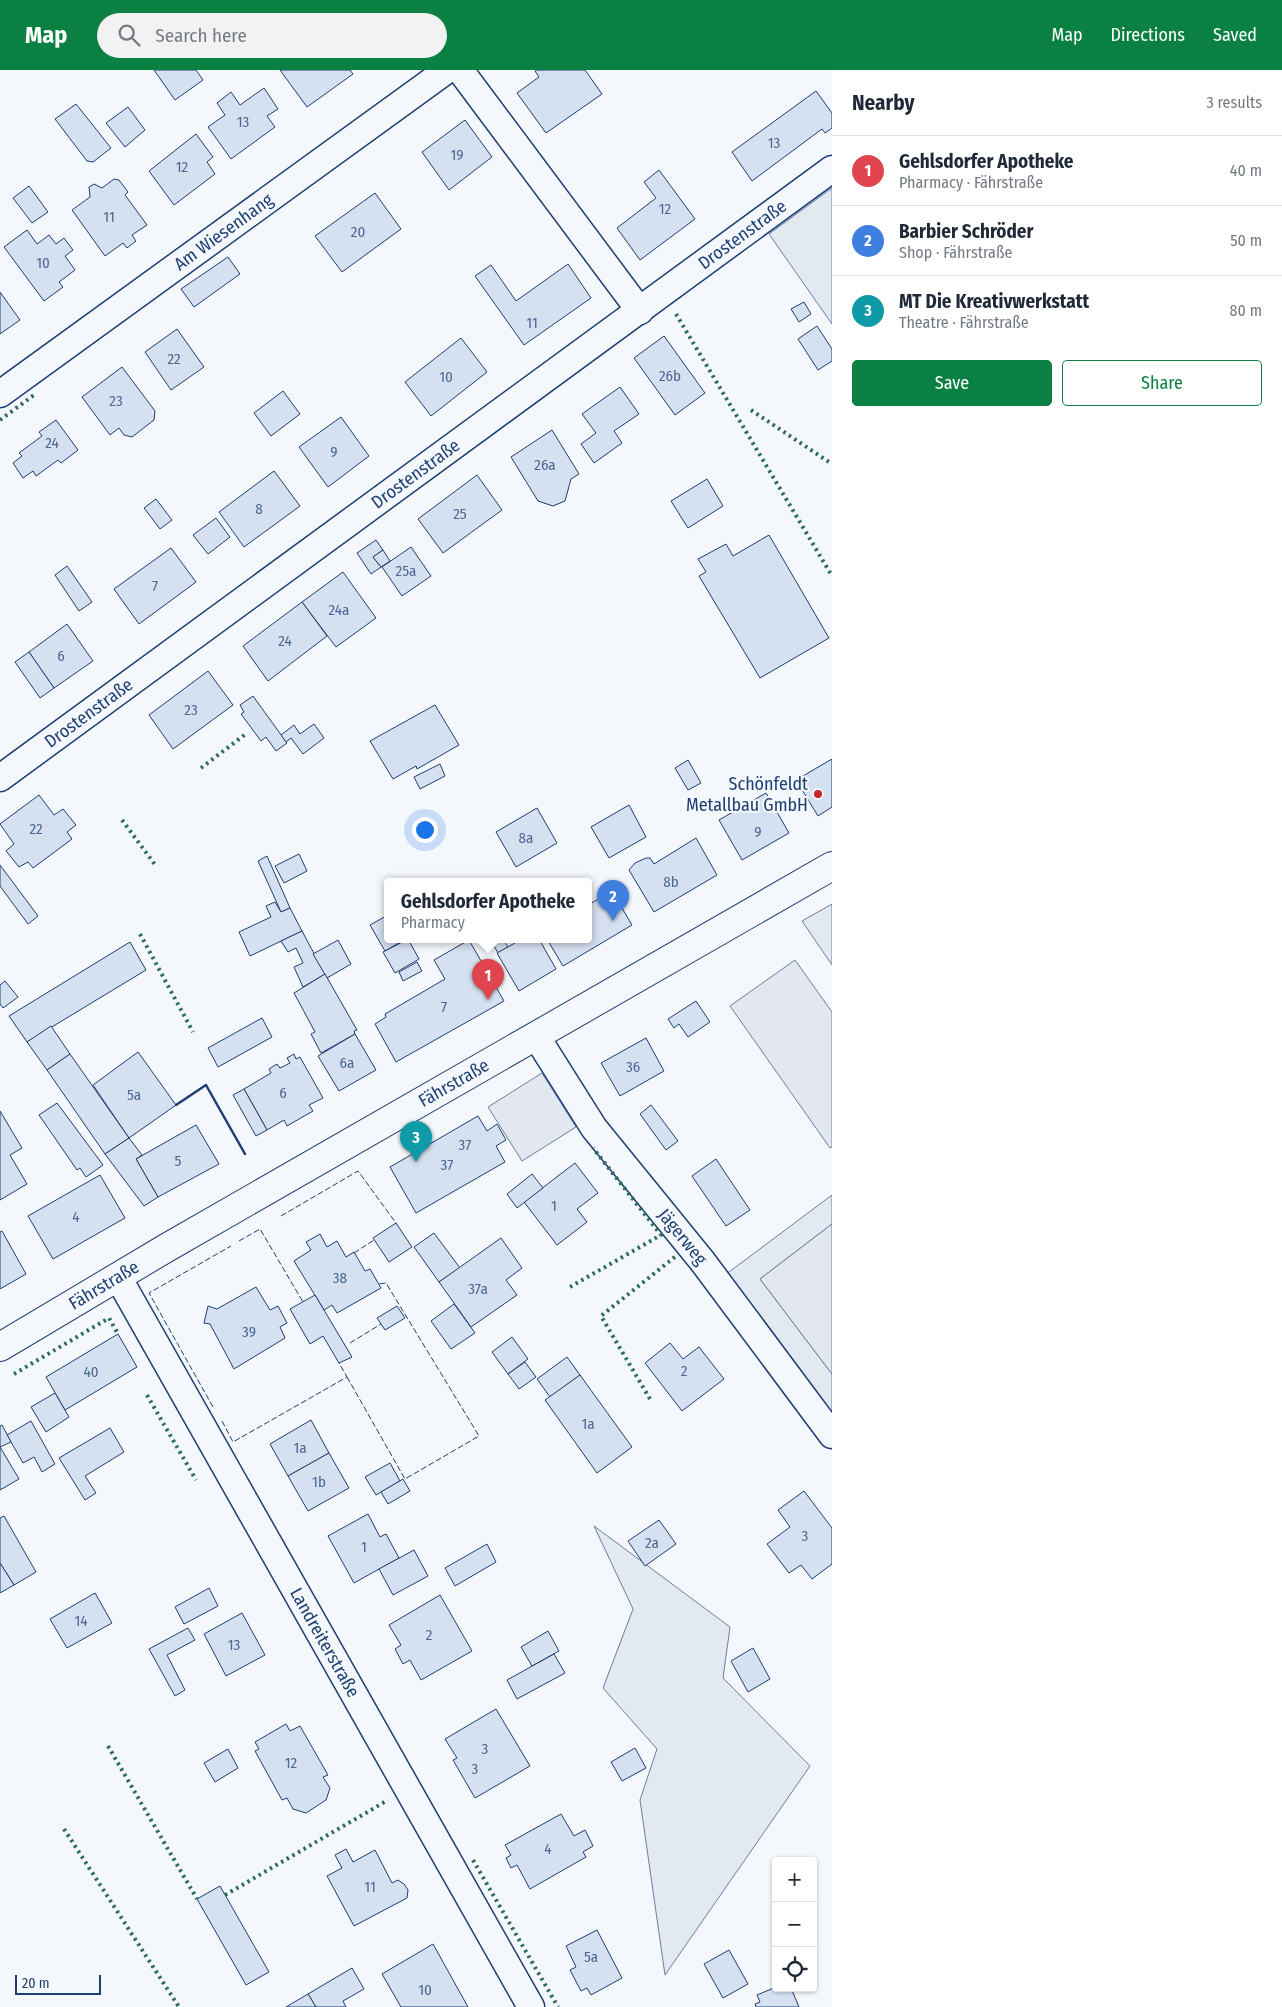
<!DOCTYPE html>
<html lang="en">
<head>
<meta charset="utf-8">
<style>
  body { margin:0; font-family:"Fira Sans Condensed",sans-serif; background:#f2f2f3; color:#1f2937 }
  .controls { position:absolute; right:15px; bottom:15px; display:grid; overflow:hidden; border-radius:5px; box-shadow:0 1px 4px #0004 }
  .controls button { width:45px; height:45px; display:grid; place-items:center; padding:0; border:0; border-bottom:1px solid #e0e1e3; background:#fff; color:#1f2937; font:25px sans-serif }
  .scale { position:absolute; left:15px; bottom:12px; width:86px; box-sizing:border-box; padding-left:5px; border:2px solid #1d3f73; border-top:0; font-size:14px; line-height:18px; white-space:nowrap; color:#1d3f73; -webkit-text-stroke:4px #f4f7fb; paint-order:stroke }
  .you { position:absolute; left:424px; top:759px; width:18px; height:18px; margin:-12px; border:4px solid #fff; border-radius:50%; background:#1a73e8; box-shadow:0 0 0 8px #1a73e833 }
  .badge { display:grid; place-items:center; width:32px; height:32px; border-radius:50%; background:#0b8043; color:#fff; font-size:16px; font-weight:700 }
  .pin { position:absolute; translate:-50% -41px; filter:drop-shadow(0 1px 2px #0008) }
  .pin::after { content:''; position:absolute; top:26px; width:18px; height:15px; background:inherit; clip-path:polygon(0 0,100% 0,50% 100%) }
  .popup { position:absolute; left:384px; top:808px; width:208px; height:65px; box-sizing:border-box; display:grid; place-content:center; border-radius:5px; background:#fff; filter:drop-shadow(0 1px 4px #0005); font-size:16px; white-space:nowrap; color:#747a83 }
  .popup b { font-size:19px; color:#1f2937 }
  .popup::after { content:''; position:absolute; left:50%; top:100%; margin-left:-10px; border:10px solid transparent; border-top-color:#fff }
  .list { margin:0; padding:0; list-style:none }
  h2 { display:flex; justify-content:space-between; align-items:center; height:65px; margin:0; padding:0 20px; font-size:21px }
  h2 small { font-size:16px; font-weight:400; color:#747a83 }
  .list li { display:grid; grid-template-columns:32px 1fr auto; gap:15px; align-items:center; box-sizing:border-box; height:70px; padding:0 20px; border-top:1px solid #e0e1e3 }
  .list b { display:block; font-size:19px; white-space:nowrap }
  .list p { margin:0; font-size:16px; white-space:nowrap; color:#747a83 }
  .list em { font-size:16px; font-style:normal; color:#747a83 }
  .actions { display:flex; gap:10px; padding:15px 20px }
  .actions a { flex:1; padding:11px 0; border:1px solid #0b8043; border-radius:5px; text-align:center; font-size:18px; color:#0b8043 }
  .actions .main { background:#0b8043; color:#fff }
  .icon { flex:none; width:28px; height:28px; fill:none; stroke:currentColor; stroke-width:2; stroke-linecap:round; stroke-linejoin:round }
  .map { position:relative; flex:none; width:832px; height:1937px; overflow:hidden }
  header { display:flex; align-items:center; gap:30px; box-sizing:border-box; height:70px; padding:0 25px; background:#0b8043; color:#fff }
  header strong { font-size:24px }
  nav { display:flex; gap:28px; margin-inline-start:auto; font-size:18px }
  .search { width:350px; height:45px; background:#f2f2f3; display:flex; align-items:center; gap:12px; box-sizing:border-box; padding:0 18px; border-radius:28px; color:#747a83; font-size:19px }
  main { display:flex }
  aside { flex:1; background:#fff }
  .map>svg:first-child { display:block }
  .green { fill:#e3e9f0; stroke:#687fa3 }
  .parking { fill:#e3e8f0; stroke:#687fa3 }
  .building { fill:#d5e0f0; stroke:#1d3f73 }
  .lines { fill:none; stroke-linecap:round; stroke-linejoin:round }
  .minor-casing { stroke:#1d3f73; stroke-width:29 }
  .tertiary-casing { stroke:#1d3f73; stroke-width:30 }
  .minor { stroke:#f4f7fb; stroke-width:26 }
  .tertiary { stroke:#f4f7fb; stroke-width:28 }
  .hedge { stroke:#2c6c60; stroke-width:4; stroke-dasharray:2.5 4; stroke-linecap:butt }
  .fence { stroke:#1d3f73; stroke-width:1; stroke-dasharray:6 2.5; stroke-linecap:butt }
  .wall { stroke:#1d3f73; stroke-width:2.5 }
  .poi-dot { fill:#c62828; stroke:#f4f7fb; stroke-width:2 }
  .labels { text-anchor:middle; stroke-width:4; stroke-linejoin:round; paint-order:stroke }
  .number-label { font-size:15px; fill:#4b6792 }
  .street-label { font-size:18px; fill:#1d3f73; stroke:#f4f7fb }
  .poi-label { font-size:18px; fill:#1d3f73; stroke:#f4f7fb; text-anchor:end }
</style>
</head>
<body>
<header>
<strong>Map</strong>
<div class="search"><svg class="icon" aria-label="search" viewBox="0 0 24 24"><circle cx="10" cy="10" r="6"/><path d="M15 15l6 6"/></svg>Search here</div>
<nav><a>Map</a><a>Directions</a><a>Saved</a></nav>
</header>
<main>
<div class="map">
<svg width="832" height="1937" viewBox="0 0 832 1937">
  <rect width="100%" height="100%" fill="#f4f7fb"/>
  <g class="green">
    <path d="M832,118V254L769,164Z"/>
    <path d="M832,834V895L802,851Z"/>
    <path d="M832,1125V1154L760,1209L832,1304V1365L717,1211Z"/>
    <path d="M594,1456L730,1557L723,1608L810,1696L665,1905L640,1730L657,1679L603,1618L633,1539Z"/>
  </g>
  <g class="parking">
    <path d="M795,890L832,942V1077L830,1078L730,936Z"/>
    <path d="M542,1003L576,1057L522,1091L488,1037Z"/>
    <path d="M832,1154V1304L760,1209Z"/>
  </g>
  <g class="building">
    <path d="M154,0H196L203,10L175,30Z"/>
    <path d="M280,0H350L353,4L307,37Z"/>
    <path d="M537,0H585L602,24L546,63L517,23L539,7L535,1Z"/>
    <path d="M264,18L278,39L267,46L275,57L231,89L208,57L225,45L217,33L231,22L240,35Z"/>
    <path d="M816,21L832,43V58L825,63L822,59L752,111L732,82Z"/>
    <path d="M76,34L111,78L93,92L87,91L55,49Z"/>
    <path d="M128,37L145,60L125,77L106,53Z"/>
    <path d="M465,50L492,87L449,120L422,82Z"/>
    <path d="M196,64L213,87L207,92L215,104L174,135L149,101Z"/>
    <path d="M659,100L695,149L640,190L617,158L656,128L644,112Z"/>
    <path d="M114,109L119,110L128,122L125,125L147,155L132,165L136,171L127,178L123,173L105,186L72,140L90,127L89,117L94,114L102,118Z"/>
    <path d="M29,116L48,142L32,153L13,128Z"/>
    <path d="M375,123L401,159L342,202L315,166Z"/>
    <path d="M27,160L37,174L49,165L56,174L64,168L73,180L65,186L75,200L59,212L63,217L44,231L4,177Z"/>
    <path d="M228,187L240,204L194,237L181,219Z"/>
    <path d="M568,194L591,228L524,275L475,206L491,195L516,231Z"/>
    <path d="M0,222L20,250L0,264Z"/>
    <path d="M804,232L811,244L799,252L791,239Z"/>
    <path d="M817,256L832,279V291L818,300L798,269Z"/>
    <path d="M177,259L204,297L171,320L145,282Z"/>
    <path d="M664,266L705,323L675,345L634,288Z"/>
    <path d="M461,268L487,302L431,346L405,312Z"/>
    <path d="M122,297L155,341L154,350L132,367L124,365L119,358L110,365L82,327Z"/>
    <path d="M620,317L639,344L614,361L622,373L594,393L581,374L596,363L582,344Z"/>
    <path d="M283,321L300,344L271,366L254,343Z"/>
    <path d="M341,347L369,386L328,417L299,377Z"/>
    <path d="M56,350L78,380L61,393L58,390L36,406L33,401L23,408L13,393L22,386L19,383L42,366L39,362Z"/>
    <path d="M552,360L579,404L571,409L565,431L553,436L538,431L511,387Z"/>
    <path d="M274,401L300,436L244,477L219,442Z"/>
    <path d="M477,405L502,440L443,483L418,449Z"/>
    <path d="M707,409L723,436L688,458L671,431Z"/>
    <path d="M156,429L172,450L160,459L144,438Z"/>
    <path d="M216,448L230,467L208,484L193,465Z"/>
    <path d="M769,465L829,568L760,608L699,506L706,502L698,489L726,474L733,486Z"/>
    <path d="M376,470L383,480L373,487L381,497L371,504L357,483Z"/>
    <path d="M411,477L431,506L402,526L382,497Z"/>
    <path d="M171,478L196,512L139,554L114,519Z"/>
    <path d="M383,480L390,491L381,497L373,487Z"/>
    <path d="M67,496L92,532L79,541L55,505Z"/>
    <path d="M343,502L376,548L336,577L302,532Z"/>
    <path d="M302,532L327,566L268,611L243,576Z"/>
    <path d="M67,554L93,591L54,618L29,582Z"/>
    <path d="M29,582L54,618L40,628L15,592Z"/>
    <path d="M208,601L233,635L173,679L149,645Z"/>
    <path d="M253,626L287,673L276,681L266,667L261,671L241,644L244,642L240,635Z"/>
    <path d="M435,635L459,675L417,699L416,696L393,709L370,671Z"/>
    <path d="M314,654L324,668L303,684L291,668L286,672L281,665L294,655L300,664Z"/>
    <path d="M832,689V737L818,746L796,710Z"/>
    <path d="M688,690L701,713L688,720L675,698Z"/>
    <path d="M440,694L445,706L420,719L414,707Z"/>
    <path d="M766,723L789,763L742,790L719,750Z"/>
    <path d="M39,725L54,745L63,739L76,755L67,762L72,769L33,798L28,792L19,797L6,781L14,774L0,754Z"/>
    <path d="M629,735L646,767L609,788L591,757Z"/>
    <path d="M537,738L557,773L516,797L496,762Z"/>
    <path d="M696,768L717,805L654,842L629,800L635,793L646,788H650L654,794Z"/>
    <path d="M299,784L307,801L284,813L275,796Z"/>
    <path d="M267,786L290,838L281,842L258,791Z"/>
    <path d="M0,795L38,846L28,854L0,816Z"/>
    <path d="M612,821L632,855L563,896L547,869H588V835Z"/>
    <path d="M275,832L281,842L290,838L302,861L250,886L239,862L271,847L266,836Z"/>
    <path d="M388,845V869L404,870L385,881L370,855Z"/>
    <path d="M302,861L325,904L303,917L294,897L303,893L296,878L288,882L281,871Z"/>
    <path d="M408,869L419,889L395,903L383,882Z"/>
    <path d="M490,869H503L508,877L498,883Z"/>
    <path d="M522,869H539L556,899L519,921L497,883Z"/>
    <path d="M338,870L351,894L327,908L313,884Z"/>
    <path d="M469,870L504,931L396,992L375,954L386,947L385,944L445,909L434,890Z"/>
    <path d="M130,872L146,900L27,972L9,946Z"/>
    <path d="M417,892L422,901L403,911L399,902Z"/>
    <path d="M325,904L357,960L354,961L355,964L321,983L311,964L315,962L294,923Z"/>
    <path d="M5,911L18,927L3,938L0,934V915Z"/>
    <path d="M696,931L710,952L688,967L679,954L674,958L668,949Z"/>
    <path d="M262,948L272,967L218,997L208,978Z"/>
    <path d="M51,956L70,984L47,1000L27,972Z"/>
    <path d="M355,964L376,1000L339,1021L318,986Z"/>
    <path d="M646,968L664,1001L620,1026L601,993Z"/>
    <path d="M138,982L176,1035L129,1068L93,1015Z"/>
    <path d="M70,984L129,1068L105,1084L47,1000Z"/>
    <path d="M294,984L296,989L300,987L323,1028L309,1035L313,1041L287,1056L284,1050L267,1060L244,1019L271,1003L269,999L277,994L280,998L290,993L287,988Z"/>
    <path d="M244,1019L267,1060L256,1066L233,1025Z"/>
    <path d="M57,1033L103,1095L86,1107L80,1098L77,1100L39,1045Z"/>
    <path d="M651,1035L678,1071L666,1080L640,1044Z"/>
    <path d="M0,1041L22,1078L10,1085L27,1114L0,1130Z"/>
    <path d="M478,1046L487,1061L497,1054L506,1070L496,1076L505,1092L416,1143L390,1097Z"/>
    <path d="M196,1055L219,1094L158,1127L136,1089Z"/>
    <path d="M129,1068L142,1085L136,1089L158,1127L144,1136L105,1084Z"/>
    <path d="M716,1089L750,1140L726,1156L692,1106Z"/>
    <path d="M575,1093L598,1123L577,1139L587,1152L557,1175L524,1132Z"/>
    <path d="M532,1104L543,1118L517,1138L507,1124Z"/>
    <path d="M100,1105L125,1148L53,1189L28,1146Z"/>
    <path d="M396,1153L412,1177L389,1192L373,1168Z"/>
    <path d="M2,1161L26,1204L0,1219V1162Z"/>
    <path d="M434,1163L460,1198L439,1212L414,1177Z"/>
    <path d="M320,1164L327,1177L337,1171L346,1187L354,1182L365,1201L370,1199L381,1218L337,1243L332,1235L324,1240L294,1191L311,1180L306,1172Z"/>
    <path d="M501,1168L522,1198L506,1210L517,1225L471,1257L439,1212Z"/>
    <path d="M256,1217L270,1240L278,1236L287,1253L280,1257L285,1268L234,1299L210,1254L204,1253L208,1236L217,1239Z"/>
    <path d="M315,1225L352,1287L339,1293L323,1266L310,1274L290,1239Z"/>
    <path d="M454,1234L475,1263L451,1279L431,1251Z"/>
    <path d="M397,1236L405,1248L385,1260L377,1248Z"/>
    <path d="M118,1264L137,1297L65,1340L46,1307Z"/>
    <path d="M512,1267L528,1289L508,1304L492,1282Z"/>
    <path d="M670,1273L683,1289L699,1277L724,1309L682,1341L645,1293Z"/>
    <path d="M567,1287L580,1305L550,1327L537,1309Z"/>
    <path d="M525,1292L536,1307L519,1319L508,1304Z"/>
    <path d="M580,1305L632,1377L597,1403L545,1330Z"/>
    <path d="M55,1323L69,1347L46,1362L31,1337Z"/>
    <path d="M311,1350L329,1383L288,1406L270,1374Z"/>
    <path d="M31,1351L55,1394L42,1402L34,1387L23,1393L7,1365Z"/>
    <path d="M2,1355L11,1372L0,1377L19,1409L0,1420V1356Z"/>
    <path d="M110,1358L124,1382L85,1406L96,1423L85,1430L59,1388Z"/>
    <path d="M329,1383L349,1418L308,1441L288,1406Z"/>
    <path d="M390,1393L400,1411L376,1425L365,1407Z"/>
    <path d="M403,1409L410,1421L388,1434L381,1422Z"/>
    <path d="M804,1421L832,1458V1494L812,1509L801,1495L789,1503L767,1474L790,1457L778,1440Z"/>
    <path d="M368,1444L380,1467L386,1464L399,1488L354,1513L328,1466Z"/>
    <path d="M4,1446L36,1502L14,1515L0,1493V1448Z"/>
    <path d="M659,1450L676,1474L645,1496L628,1471Z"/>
    <path d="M487,1474L496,1492L455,1516L445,1498Z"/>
    <path d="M414,1480L428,1506L393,1525L379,1499Z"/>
    <path d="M0,1493L14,1515L0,1523Z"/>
    <path d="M209,1518L218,1536L184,1554L175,1537Z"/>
    <path d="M95,1523L112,1553L67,1578L50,1549Z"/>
    <path d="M440,1525L472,1581L421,1610L410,1590L403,1594L395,1579L401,1575L389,1555Z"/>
    <path d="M242,1543L265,1585L226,1606L204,1564Z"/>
    <path d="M188,1558L195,1570L167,1585L185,1620L175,1626L149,1579Z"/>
    <path d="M548,1561L559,1581L532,1596L521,1577Z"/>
    <path d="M753,1578L770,1609L748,1622L731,1591Z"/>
    <path d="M554,1584L565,1603L517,1629L507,1610Z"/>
    <path d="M496,1639L530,1696L475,1728L453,1690L457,1688L445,1669Z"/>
    <path d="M286,1654L290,1661L300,1656L328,1705L323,1707L330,1718L326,1730L306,1743L293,1739L287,1728L282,1730L255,1681L259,1679L255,1672Z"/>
    <path d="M635,1678L646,1698L622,1711L611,1692Z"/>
    <path d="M228,1679L238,1698L215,1712L204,1693Z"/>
    <path d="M561,1744L574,1766L585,1760L593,1776L583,1782L586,1787L530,1819L517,1795L511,1798L506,1788L511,1785L505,1775Z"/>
    <path d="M346,1779L353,1792L375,1780L392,1813L398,1810L404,1814L408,1820L407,1828L354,1856L327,1806L342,1798L335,1785Z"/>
    <path d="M220,1816L269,1902L246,1915L197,1829Z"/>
    <path d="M597,1860L622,1908L591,1925L587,1918L581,1921L570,1900L576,1897L566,1876Z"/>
    <path d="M433,1874L468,1937H401L382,1904Z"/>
    <path d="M729,1880L748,1914L723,1928L704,1894Z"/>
    <path d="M352,1898L364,1919L343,1931L346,1937H316L308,1924Z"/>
    <path d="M776,1917L791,1918L799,1937H756L755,1934L760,1932L757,1925Z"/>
    <path d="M308,1924L316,1937H286Z"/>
  </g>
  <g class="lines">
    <g class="minor-casing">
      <g id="minor">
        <path d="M460,0L640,241"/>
        <path id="s1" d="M0,324L447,0"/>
        <path id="s2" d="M0,708L832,99"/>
        <path id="s3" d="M536,966L594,1058L703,1192L832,1365"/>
        <path id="s4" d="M118,1207L531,1937"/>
      </g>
    </g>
    <g class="tertiary-casing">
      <g id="tertiary">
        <path id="s5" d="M0,1277L168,1177L832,796"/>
      </g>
    </g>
    <use href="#minor" class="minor"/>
    <use href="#tertiary" class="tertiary"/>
    <g class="hedge">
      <path d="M676,244L832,506"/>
      <path d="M751,340L832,394"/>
      <path d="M0,350L34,325"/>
      <path d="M201,698L247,663"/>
      <path d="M122,750L156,796"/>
      <path d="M140,864L193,962"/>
      <path d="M570,1217L661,1165L593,1078"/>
      <path d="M14,1304L109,1248L118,1264"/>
      <path d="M147,1325L196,1410"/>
      <path d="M650,1329L601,1246L676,1186"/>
      <path d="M108,1676L197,1829"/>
      <path d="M64,1759L179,1937"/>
      <path d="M473,1790L558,1937"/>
      <path d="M225,1825L388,1730"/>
    </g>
    <g class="fence">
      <path d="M281,1146L358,1101L396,1153"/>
      <path d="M239,1171L260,1159L303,1232"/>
      <path d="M354,1183L374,1170"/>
      <path d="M350,1273L381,1254"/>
      <path d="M347,1307L405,1409L479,1366L386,1213L378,1214"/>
      <path d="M213,1337L149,1223L231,1176"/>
      <path d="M222,1351L233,1372L347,1307L339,1293"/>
    </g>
    <path class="wall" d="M176,1035L206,1015L245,1084"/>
  </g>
  <circle class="poi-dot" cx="818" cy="724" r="5"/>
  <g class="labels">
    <g class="number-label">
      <text x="243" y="57">13</text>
      <text x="774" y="78">13</text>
      <text x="457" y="90">19</text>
      <text x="182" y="102">12</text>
      <text x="665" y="144">12</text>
      <text x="109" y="152">11</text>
      <text x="358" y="167">20</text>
      <text x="43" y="198">10</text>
      <text x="532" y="258">11</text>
      <text x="174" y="294">22</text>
      <text x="670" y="311">26b</text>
      <text x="446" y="312">10</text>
      <text x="116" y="336">23</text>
      <text x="52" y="378">24</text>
      <text x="334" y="387">9</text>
      <text x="545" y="400">26a</text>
      <text x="259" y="444">8</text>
      <text x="460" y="449">25</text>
      <text x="406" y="506">25a</text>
      <text x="155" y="521">7</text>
      <text x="339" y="545">24a</text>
      <text x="285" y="576">24</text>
      <text x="61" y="591">6</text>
      <text x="191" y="645">23</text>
      <text x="36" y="764">22</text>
      <text x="758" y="767">9</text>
      <text x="526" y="773">8a</text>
      <text x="671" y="817">8b</text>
      <text x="444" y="942">7</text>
      <text x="347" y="998">6a</text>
      <text x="633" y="1002">36</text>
      <text x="283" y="1028">6</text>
      <text x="134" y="1030">5a</text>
      <text x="465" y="1080">37</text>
      <text x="178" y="1096">5</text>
      <text x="447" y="1100">37</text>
      <text x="554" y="1141">1</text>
      <text x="76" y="1152">4</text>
      <text x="340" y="1213">38</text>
      <text x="478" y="1224">37a</text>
      <text x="249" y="1267">39</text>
      <text x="684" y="1306">2</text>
      <text x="91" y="1307">40</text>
      <text x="588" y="1359">1a</text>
      <text x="300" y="1383">1a</text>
      <text x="319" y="1417">1b</text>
      <text x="805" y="1471">3</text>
      <text x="652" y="1478">2a</text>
      <text x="364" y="1482">1</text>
      <text x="81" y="1556">14</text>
      <text x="429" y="1570">2</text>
      <text x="234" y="1580">13</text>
      <text x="485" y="1684">3</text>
      <text x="291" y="1698">12</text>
      <text x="475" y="1704">3</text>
      <text x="548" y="1784">4</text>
      <text x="370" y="1822">11</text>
      <text x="591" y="1892">5a</text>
      <text x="425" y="1925">10</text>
    </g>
    <g class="street-label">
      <text dy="6" stroke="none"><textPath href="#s1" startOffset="276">Am Wiesenhang</textPath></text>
      <text dy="6" stroke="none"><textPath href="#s2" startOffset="920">Drostenstraße</textPath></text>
      <text dy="6" stroke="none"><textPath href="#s2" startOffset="515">Drostenstraße</textPath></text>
      <text dy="6" stroke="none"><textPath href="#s2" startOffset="110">Drostenstraße</textPath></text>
      <text dy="6" stroke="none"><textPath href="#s5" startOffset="525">Fährstraße</textPath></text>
      <text dy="6" stroke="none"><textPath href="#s3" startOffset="249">Jägerweg</textPath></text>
      <text dy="6" stroke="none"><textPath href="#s5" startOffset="121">Fährstraße</textPath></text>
      <text dy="6" stroke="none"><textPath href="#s4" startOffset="420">Landreiterstraße</textPath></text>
    </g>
    <g class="poi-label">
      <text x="808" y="720">Schönfeldt<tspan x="808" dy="21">Metallbau GmbH</tspan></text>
    </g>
  </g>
</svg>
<div class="controls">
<button>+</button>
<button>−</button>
<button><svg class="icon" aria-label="locate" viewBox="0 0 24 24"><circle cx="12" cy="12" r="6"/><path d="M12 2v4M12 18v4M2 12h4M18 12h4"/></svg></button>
</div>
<div class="scale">20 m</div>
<div class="you"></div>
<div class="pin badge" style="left:488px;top:930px;background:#e0444e">1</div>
<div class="popup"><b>Gehlsdorfer Apotheke</b>Pharmacy</div>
<div class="pin badge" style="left:613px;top:851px;background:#3f7fe0">2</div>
<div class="pin badge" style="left:416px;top:1092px;background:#0f9aa8">3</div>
</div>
<aside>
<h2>Nearby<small>3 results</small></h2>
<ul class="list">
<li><span class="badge" style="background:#e0444e">1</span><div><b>Gehlsdorfer Apotheke</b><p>Pharmacy · Fährstraße</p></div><em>40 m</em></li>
<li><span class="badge" style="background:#3f7fe0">2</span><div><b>Barbier Schröder</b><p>Shop · Fährstraße</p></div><em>50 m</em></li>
<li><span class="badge" style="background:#0f9aa8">3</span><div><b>MT Die Kreativwerkstatt</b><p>Theatre · Fährstraße</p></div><em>80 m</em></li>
</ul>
<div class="actions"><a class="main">Save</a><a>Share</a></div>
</aside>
</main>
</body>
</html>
